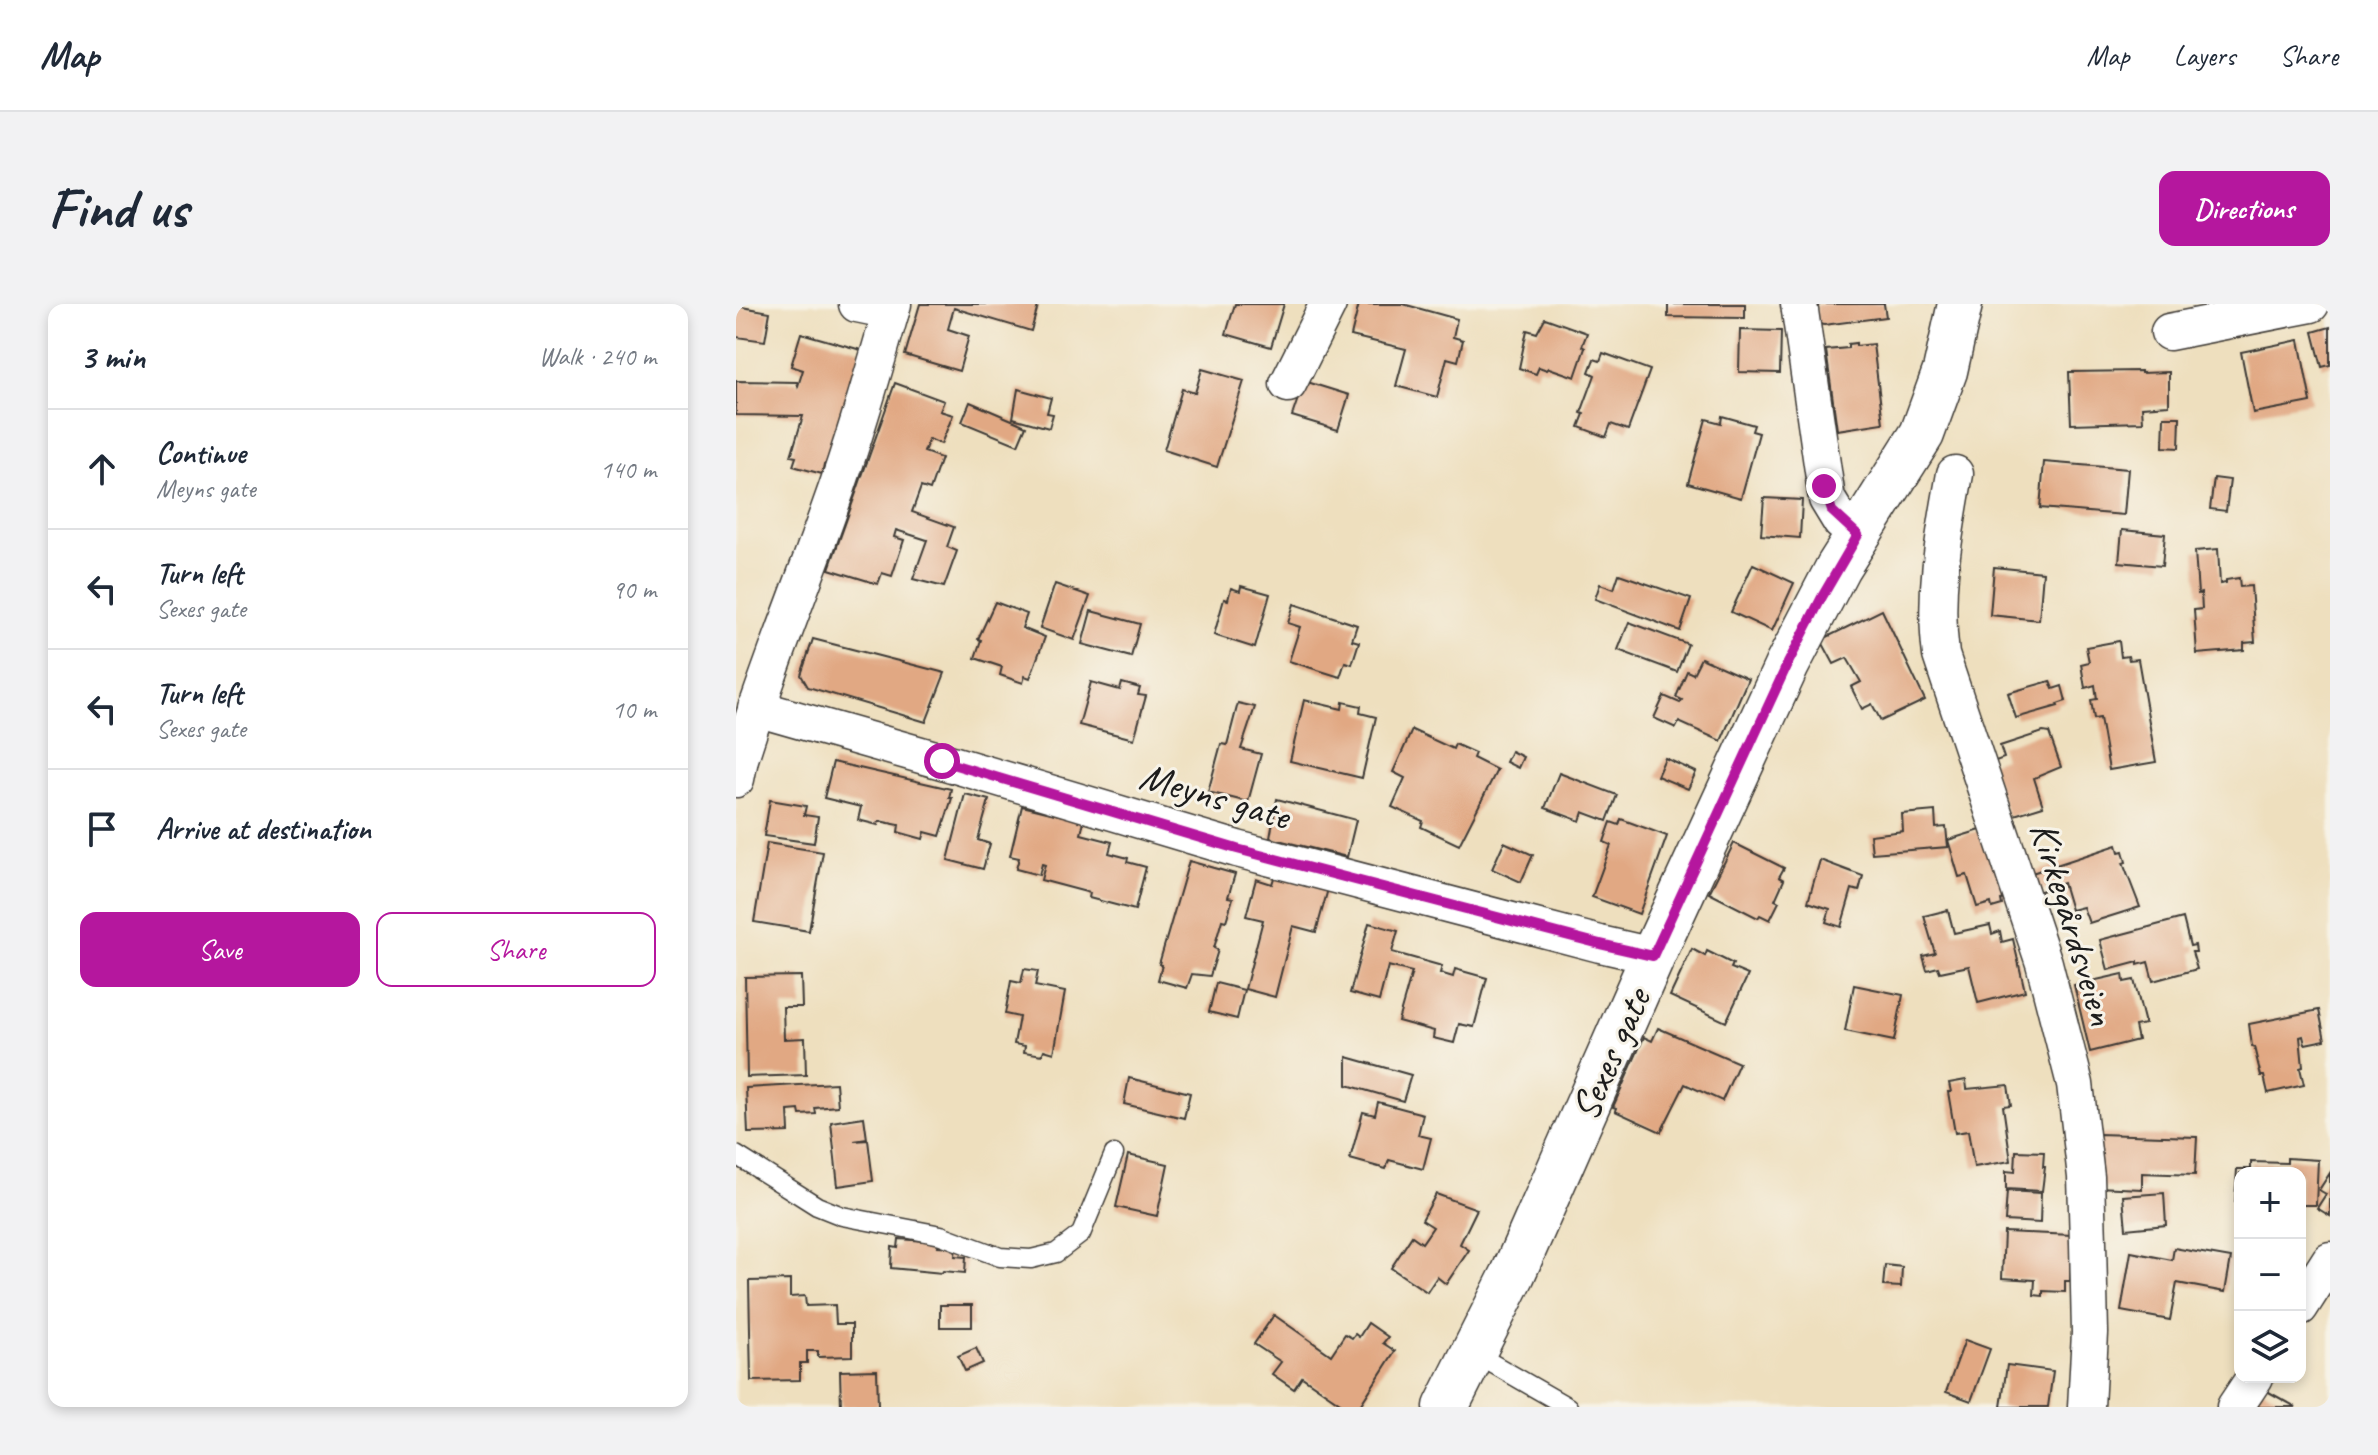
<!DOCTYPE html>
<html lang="en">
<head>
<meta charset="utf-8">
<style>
  body { margin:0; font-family:Caveat,sans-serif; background:#f2f2f3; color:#1f2937 }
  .controls { position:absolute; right:24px; bottom:24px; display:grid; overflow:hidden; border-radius:16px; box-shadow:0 4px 12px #0003 }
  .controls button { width:72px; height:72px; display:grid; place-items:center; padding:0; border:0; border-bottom:2px solid #e0e1e3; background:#fff; color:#1f2937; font:40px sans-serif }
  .stop { position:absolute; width:24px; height:24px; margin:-18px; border:6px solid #b5179e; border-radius:50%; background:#fff }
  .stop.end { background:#b5179e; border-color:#fff; box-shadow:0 2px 8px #0008 }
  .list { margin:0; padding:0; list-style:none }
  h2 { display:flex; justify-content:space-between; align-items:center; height:104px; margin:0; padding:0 32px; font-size:34px }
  h2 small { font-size:26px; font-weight:400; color:#747a83 }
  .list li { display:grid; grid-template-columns:52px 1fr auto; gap:24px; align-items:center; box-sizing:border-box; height:120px; padding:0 32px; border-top:2px solid #e0e1e3 }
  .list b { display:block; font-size:30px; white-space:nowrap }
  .list p { margin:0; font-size:26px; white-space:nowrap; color:#747a83 }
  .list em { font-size:26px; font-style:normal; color:#747a83 }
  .actions { display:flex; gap:16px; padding:24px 32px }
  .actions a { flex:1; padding:18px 0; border:2px solid #b5179e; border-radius:16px; text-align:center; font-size:28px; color:#b5179e }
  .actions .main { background:#b5179e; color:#fff }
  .icon { flex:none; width:44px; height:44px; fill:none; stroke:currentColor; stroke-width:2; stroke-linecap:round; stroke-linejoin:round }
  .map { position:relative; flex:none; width:1594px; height:1103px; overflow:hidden; border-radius:16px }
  header { display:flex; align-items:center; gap:48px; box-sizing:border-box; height:112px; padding:0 40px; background:#fff; border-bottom:2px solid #e0e1e3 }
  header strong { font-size:38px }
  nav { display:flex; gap:44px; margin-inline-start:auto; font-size:28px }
  .intro { display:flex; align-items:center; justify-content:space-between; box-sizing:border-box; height:192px; padding:0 48px }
  h1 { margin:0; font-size:56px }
  .button { padding:20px 36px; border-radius:16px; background:#b5179e; color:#fff; font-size:28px; font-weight:700 }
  main { display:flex; gap:48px; padding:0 48px }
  aside { flex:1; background:#fff; border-radius:16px; box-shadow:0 4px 12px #0003 }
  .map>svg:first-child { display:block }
  .building { fill:#e1a883 }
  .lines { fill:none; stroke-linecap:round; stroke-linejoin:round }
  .service-casing { stroke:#3c3934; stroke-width:21 }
  .minor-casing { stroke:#3c3934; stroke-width:39 }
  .tertiary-casing { stroke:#3c3934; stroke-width:47 }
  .service { stroke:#fff; stroke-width:18 }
  .minor { stroke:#fff; stroke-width:36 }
  .tertiary { stroke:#fff; stroke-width:44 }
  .route { stroke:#b5179e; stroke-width:10 }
  .labels { text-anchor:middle; stroke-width:6; stroke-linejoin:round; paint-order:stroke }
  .street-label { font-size:40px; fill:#1c1c1c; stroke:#f7f3e8 }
</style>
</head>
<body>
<header>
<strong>Map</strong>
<nav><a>Map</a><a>Layers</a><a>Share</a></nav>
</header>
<div class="intro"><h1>Find us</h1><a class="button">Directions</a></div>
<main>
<aside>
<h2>3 min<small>Walk · 240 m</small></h2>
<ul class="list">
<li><svg class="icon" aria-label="ahead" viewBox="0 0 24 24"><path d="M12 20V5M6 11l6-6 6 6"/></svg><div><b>Continue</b><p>Meyns gate</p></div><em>140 m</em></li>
<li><svg class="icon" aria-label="left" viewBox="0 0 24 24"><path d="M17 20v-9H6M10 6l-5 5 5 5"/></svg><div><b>Turn left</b><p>Sexes gate</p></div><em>90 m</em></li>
<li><svg class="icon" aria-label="left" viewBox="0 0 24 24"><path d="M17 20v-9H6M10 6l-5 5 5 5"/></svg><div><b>Turn left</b><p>Sexes gate</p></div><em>10 m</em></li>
<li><svg class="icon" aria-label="arrive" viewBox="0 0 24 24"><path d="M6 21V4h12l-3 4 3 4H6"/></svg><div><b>Arrive at destination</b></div></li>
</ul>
<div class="actions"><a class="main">Save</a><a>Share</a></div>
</aside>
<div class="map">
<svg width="1594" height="1103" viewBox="0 0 1594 1103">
  <rect width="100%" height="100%" fill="#f7f3e8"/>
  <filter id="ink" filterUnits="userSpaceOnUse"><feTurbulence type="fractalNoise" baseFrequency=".0125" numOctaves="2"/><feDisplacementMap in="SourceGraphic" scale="16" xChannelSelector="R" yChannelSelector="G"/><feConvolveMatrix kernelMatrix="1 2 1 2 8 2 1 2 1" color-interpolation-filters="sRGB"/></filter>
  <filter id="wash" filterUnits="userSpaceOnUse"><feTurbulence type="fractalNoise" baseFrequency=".006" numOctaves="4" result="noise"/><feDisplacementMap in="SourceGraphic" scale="32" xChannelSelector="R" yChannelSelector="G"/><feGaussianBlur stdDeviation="1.8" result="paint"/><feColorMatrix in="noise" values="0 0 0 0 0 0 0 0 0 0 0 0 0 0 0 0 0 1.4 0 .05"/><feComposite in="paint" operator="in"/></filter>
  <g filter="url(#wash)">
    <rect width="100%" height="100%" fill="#eedfbe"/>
    <g id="blocks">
      <g class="building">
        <path d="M184,0H294L302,2L295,27L218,4L212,25L233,32L223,67L169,51Z"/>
        <path d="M499,0H548L535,43L490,30Z"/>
        <path d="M623,0H667L721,15L717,33L727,36L722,57L711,54L701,93L660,82L670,45L615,32Z"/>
        <path d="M932,0H1009V14L932,13Z"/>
        <path d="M1085,0H1148L1150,13L1088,21L1082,20L1080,2Z"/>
        <path d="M0,2L34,8L29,37L0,33Z"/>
        <path d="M809,14L851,29L846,42L849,44L839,73L813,64L811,66L803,63L800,70L783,64L791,26L801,29Z"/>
        <path d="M1594,23V61L1586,63L1577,28Z"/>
        <path d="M1004,26L1045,27L1044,69L1003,68Z"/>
        <path d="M65,29L125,46L93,162L88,160L86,170L57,162L60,153L55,152L67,112L0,111V77L61,78L62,82L67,66L55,62Z"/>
        <path d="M1563,36L1575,98L1517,109L1505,48Z"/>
        <path d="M1120,39V42L1137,40L1147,119L1101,126L1090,46L1112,44V40Z"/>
        <path d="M867,49L914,66L892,126L875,120L870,133L843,123L848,110L845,109L859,71L853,68L858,55L864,57Z"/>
        <path d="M466,65L508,77L481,163L428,146L446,85L459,89Z"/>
        <path d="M1405,67V69L1433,68V101L1406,103L1407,118L1335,120L1333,68Z"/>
        <path d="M568,77L613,91L602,126L556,112Z"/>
        <path d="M159,79L208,97L204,107L217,111L205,140L193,135L188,148L205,154L194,186L185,183L176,208L218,223L211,243L221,247L208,283L177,275L191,236L160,226L158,233L168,236L156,272L146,269L142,280L93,265Z"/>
        <path d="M282,85L315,94L311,109L317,110L313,124L277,114Z"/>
        <path d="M234,98L290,122L282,141L226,118Z"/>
        <path d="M986,112L1018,121L1016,127L1023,129L1005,194L952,179L970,115L985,119Z"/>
        <path d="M1428,113H1444L1443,144L1427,143Z"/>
        <path d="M1308,158L1392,165L1388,211L1304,204Z"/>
        <path d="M1478,174L1494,176L1490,207L1474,205Z"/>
        <path d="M1028,194L1066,196L1064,234L1025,231Z"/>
        <path d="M1386,226L1429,230L1426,262L1383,258Z"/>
        <path d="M1482,245L1484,280L1490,279V276L1503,274L1504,283L1515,282L1519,338L1508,339V346L1461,350L1458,306L1466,305L1465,289L1462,290L1459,247Z"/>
        <path d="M1017,260L1058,279L1036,327L995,308Z"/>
        <path d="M1258,263L1307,268L1303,316L1254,311Z"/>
        <path d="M883,270L955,295L944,327L859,295L864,280L878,285Z"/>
        <path d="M319,280L354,292L338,336L304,324Z"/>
        <path d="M505,282L534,290L519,344L478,331L488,295L492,296L495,284L504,287Z"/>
        <path d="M259,298L291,310L286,324L309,333L294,374L289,372L287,379L264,371L266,363L239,354L245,336L242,335Z"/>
        <path d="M558,300L621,321L616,336L623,338L616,360L609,358L604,373L553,357L564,323L552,319Z"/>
        <path d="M1146,306L1189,396L1145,417L1136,400L1126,405L1115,383L1125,378L1111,354L1098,360L1085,336Z"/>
        <path d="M355,307L404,320L395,353L346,340Z"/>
        <path d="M893,318L952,340L941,368L882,346Z"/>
        <path d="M77,335L209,369L190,418L72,383L65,371Z"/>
        <path d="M1383,337L1385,353L1392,352L1393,356L1402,355L1420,458L1373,466L1364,414L1358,415L1355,396L1361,395L1359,381L1349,384L1345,360L1353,358L1350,343Z"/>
        <path d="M965,354L1012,375L985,437L943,418L940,424L918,414L928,392L944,399L946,396L940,393L951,367L957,370Z"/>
        <path d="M1314,377L1317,385L1326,382L1330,397L1321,400L1322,402L1280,414L1272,389Z"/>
        <path d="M355,378L384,386L386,379L404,384L402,391L410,392L398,435L343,421Z"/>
        <path d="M568,396L606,405L607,398L625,402L624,409L640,413L626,474L554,457Z"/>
        <path d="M502,399L519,403L505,445L525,450L512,498L472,488L485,440L491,441Z"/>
        <path d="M676,426L717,445L719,440L739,449L737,454L761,466L723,541L685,523L687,517L656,503L669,474L657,468Z"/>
        <path d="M1307,428L1313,429L1325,463L1298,474L1307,502L1272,513L1254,459L1268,454L1264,442Z"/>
        <path d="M775,447L787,453L782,464L770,458Z"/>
        <path d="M929,454L960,468L952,485L921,472Z"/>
        <path d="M97,458L215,485L213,494H216L204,532L189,528L187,535L162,528L163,521L143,517L142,521L122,516L125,503L88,494Z"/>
        <path d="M823,469L881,491L871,517L847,508L844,517L809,504Z"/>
        <path d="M229,490L253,496L242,536L254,540L247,565L212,556Z"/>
        <path d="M541,495L620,516L611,553L534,534Z"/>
        <path d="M34,496L70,502L68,511L82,513L78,539L28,532Z"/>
        <path d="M286,502L348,517L345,530L376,538L373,549L392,554L391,558L410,563L399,606L353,594L354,589L305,576L309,561L306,560L303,571L280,565L283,554L274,552Z"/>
        <path d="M1199,507L1200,524L1210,523L1212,543L1136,549L1134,531L1167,527L1166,510Z"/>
        <path d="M885,515L931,532L903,610L856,593L875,541L868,538L875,518L883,521Z"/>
        <path d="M1251,524L1272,594L1265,596L1266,601L1256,604L1255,599L1241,603L1231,571L1223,573L1212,536Z"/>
        <path d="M768,538L797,551L785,578L756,565Z"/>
        <path d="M31,539L87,548L73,627L18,618Z"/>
        <path d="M998,539L1048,564L1043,573L1048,576L1039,596L1043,598L1034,616L1024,611L1022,614L973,589Z"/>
        <path d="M1381,541L1383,548L1387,547L1390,558L1387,559L1404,603L1353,619L1347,603L1335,606L1327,579L1302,588L1296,569Z"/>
        <path d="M1084,556L1127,572L1123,587L1116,585L1105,623L1090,618L1094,605L1072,598Z"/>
        <path d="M453,557L499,570L492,593L497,594L490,617L486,616L478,644L482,646L474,672L456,670L451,684L422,676L426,661L423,660Z"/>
        <path d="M539,571L592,585L580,628L557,622L539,693L509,685L527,616L510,612L520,575L536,580Z"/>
        <path d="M1212,606L1218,629L1254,621L1256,630L1264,627L1266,638L1277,635L1289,687L1242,699L1233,662L1204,668L1202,663L1191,666L1187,652L1199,649L1188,612Z"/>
        <path d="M1447,614L1454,642L1459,641L1460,648H1456L1461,665L1417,677L1412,658L1402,661V658L1372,666L1364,636Z"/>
        <path d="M633,619L662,627L656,648L706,662L704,669L717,673L719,665L751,674L738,723L723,720L718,739L697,734L698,727L662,717L676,668L652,662L643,697L614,689Z"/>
        <path d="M956,645L969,652L971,647L997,660L995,664L1012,671L990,718L934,692Z"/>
        <path d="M288,665L302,667L299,682L329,688L318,749L308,746L306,751L288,748L289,742L278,740L283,713L269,710L275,677L285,679Z"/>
        <path d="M1387,670L1388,678L1398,676L1409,720L1399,722L1402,736L1354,748L1338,681Z"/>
        <path d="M65,672L66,703H47L48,735L69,734L70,771L11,773L9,673Z"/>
        <path d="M480,679L508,686L501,715L473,708Z"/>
        <path d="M1118,681L1167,691L1158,737L1109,727Z"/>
        <path d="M1583,706L1589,736L1569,740L1567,732L1564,733L1567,763L1564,764L1568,781L1532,789L1528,772H1525L1518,743L1516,742L1513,720Z"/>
        <path d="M922,724L1003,759L986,797L949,780L925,828L879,807L880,804L877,803L908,733L916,737Z"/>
        <path d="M611,753L675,771L667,797L611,781Z"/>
        <path d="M393,774L454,789L448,814L388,800Z"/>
        <path d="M1230,776L1231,785L1272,781L1275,801L1267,802L1275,857L1238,863L1232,827L1219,829L1212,788H1215L1213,779Z"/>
        <path d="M100,779L102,802L79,804L80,810L64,811L63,806L52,807L53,828L12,829L10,784Z"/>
        <path d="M642,798L687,810L682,831L695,834L687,865L653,856L650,865L614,855L627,808L639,811Z"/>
        <path d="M128,813L131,835L118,837L132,836L137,877L102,882L95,818Z"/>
        <path d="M1362,830L1461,833L1459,871L1406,869V885L1360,883Z"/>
        <path d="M1280,847L1308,848L1307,863H1309L1306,887L1270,885V867L1279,868Z"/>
        <path d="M392,851L432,860L421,912L380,903Z"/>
        <path d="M1551,854L1582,856L1580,901H1564V869H1504V898H1499L1501,865H1515V858L1551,859Z"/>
        <path d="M1594,869V912L1581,904L1590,890L1583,886Z"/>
        <path d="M1271,887L1305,889L1304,919L1269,917Z"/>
        <path d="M1428,889L1430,921L1390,925L1387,892Z"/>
        <path d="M700,890L741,905L724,940L733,946L710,980L701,973L691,988L655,964L676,932L686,939L697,923L686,916Z"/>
        <path d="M1268,928L1336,931L1334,977H1329V988L1307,987V992L1298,991L1299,976L1266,974Z"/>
        <path d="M163,935L203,938L202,942L220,943L219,952L230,953L229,969L207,967L206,969L155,964L156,943L162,944Z"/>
        <path d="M1438,944L1495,954L1489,988L1441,979L1434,1016L1385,1007L1395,948L1436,956Z"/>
        <path d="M1149,961L1166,963L1165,983L1147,982Z"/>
        <path d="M54,976V993L69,992L70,1002L99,1001L100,1020H116V1052L82,1053V1047H71V1059H64V1076L15,1077L13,977Z"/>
        <rect x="204" y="1001" width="32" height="22"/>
        <path d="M538,1011L595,1051L609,1030L616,1034L619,1030L623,1033L632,1019L652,1033L647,1039L659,1047L623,1103H610L566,1073L558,1085L536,1070L545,1058L518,1040Z"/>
        <path d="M1229,1036L1254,1045L1235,1097L1210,1088Z"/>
        <path d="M240,1044L247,1059L229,1067L222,1052Z"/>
        <path d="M1271,1061L1317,1067L1312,1103H1265Z"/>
        <path d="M141,1066L142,1102L105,1103L104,1067Z"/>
        <path d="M1520,1081L1560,1103H1508Z"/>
      </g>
    </g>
  </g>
  <g filter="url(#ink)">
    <use href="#blocks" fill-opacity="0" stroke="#3c3934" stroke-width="2"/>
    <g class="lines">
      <g class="service-casing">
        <g id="service">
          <path d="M0,851L81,902L106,912L205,931L264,953L295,955L320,949L345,930L378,850"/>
          <path d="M738,1049L832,1103"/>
        </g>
      </g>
      <g class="minor-casing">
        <g id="minor">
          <path d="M121,0L155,7"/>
          <path d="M1063,0L1091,195L1105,218L1122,231"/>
          <path d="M1433,28L1575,0"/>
          <path d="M552,80L592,0"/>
          <path d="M1219,170C1208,231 1197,289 1205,351L1308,659L1339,780L1350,873L1352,939L1354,1029L1350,1103"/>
          <path d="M20,404L206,457L501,545L864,640L917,652"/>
          <path d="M0,475L4,455C30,371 63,291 92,209C117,140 137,70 157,0"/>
          <path d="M1564,1003L1594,956"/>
          <path d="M1499,1103L1519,1073"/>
        </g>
      </g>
      <g class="tertiary-casing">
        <path id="tertiary" d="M710,1103L777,970L917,652L1051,361L1102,263L1186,130L1209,67L1224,0"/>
      </g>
      <use href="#service" class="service"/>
      <use href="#minor" class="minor"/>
      <use href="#tertiary" class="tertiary"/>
    </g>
  </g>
  <g class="lines" filter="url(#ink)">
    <path class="route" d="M206,457L501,545L864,640L917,652L1051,361L1086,293L1122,231L1096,207L1088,182"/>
  </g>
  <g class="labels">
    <g class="street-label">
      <text transform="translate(479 491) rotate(16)" y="14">Meyns gate</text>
      <text transform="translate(1338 619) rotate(73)" y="14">Kirkegårdsveien</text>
      <text transform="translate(874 750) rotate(-66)" y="14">Sexes gate</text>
    </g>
  </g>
</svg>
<div class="controls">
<button>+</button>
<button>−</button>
<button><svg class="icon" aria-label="layers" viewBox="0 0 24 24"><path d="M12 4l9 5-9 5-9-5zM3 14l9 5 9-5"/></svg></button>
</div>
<div class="stop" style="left:206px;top:457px"></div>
<div class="stop end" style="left:1088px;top:182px"></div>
</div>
</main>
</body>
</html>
